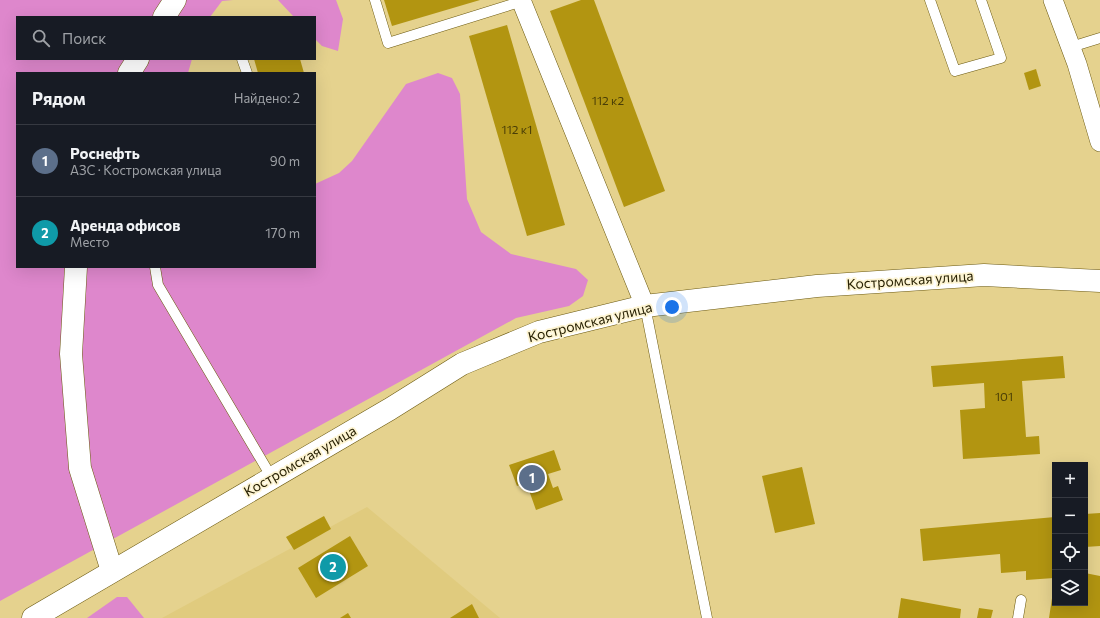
<!DOCTYPE html>
<html lang="ru">
<head>
<meta charset="utf-8">
<style>
  body { margin:0; font-family:Commissioner,sans-serif; background:#242831; color:#f1f3f6 }
  .controls { position:absolute; right:12px; bottom:12px; display:grid; overflow:hidden; border-radius:0px; box-shadow:0 4px 16px #0002 }
  .controls button { width:36px; height:36px; display:grid; place-items:center; padding:0; border:0; border-bottom:1px solid #363941; background:#171b24; color:#f1f3f6; font:20px sans-serif }
  .you { position:absolute; left:672px; top:307px; width:14px; height:14px; margin:-10px; border:3px solid #fff; border-radius:50%; background:#1a73e8; box-shadow:0 0 0 6px #1a73e833 }
  .badge { display:grid; place-items:center; width:26px; height:26px; border-radius:50%; background:#515bd1; color:#fff; font-size:13px; font-weight:700 }
  .pin { position:absolute; translate:-50% -50%; border:2px solid #fff; box-shadow:0 1px 4px #0006 }
  .list { margin:0; padding:0; list-style:none }
  h2 { display:flex; justify-content:space-between; align-items:center; height:52px; margin:0; padding:0 16px; font-size:17px }
  h2 small { font-size:13px; font-weight:400; color:#9ea1a6 }
  .list li { display:grid; grid-template-columns:26px 1fr auto; gap:12px; align-items:center; box-sizing:border-box; height:72px; padding:0 16px; border-top:1px solid #363941 }
  .list b { display:block; font-size:15px; white-space:nowrap }
  .list p { margin:0; font-size:13px; white-space:nowrap; color:#9ea1a6 }
  .list em { font-size:13px; font-style:normal; color:#9ea1a6 }
  .icon { flex:none; width:22px; height:22px; fill:none; stroke:currentColor; stroke-width:2; stroke-linecap:round; stroke-linejoin:round }
  .map { position:relative; flex:none; width:1100px; height:618px; overflow:hidden }
  .search { position:absolute; background:#171b24; box-shadow:0 4px 16px #0002; left:16px; top:16px; width:300px; height:44px; display:flex; align-items:center; gap:10px; box-sizing:border-box; padding:0 14px; border-radius:0px; color:#9ea1a6; font-size:15px }
  .panel { position:absolute; background:#171b24; box-shadow:0 4px 16px #0002; left:16px; top:72px; width:300px; height:196px; border-radius:0px }
  .map>svg:first-child { display:block }
  .built { fill:#e0cb7e }
  .green { fill:#de87cc }
  .building { fill:#b29511 }
  .lines { fill:none; stroke-linecap:round; stroke-linejoin:round }
  .service-casing { stroke:#6b5910; stroke-width:11 }
  .minor-casing { stroke:#6b5910; stroke-width:20 }
  .secondary-casing { stroke:#6b5910; stroke-width:23 }
  .primary-casing { stroke:#6b5910; stroke-width:23 }
  .service { stroke:#fff; stroke-width:10 }
  .minor { stroke:#fff; stroke-width:19 }
  .secondary { stroke:#fff; stroke-width:22 }
  .primary { stroke:#fff; stroke-width:22 }
  .labels { text-anchor:middle; stroke-width:3.5; stroke-linejoin:round; paint-order:stroke }
  .number-label { font-size:12px; fill:#4a3e07 }
  .street-label { font-size:14px; fill:#282104; stroke:#fdf4d2 }
</style>
</head>
<body>
<div class="map">
<svg width="1100" height="618" viewBox="0 0 1100 618">
  <rect width="100%" height="100%" fill="#e5d28e"/>
  <path class="built" d="M367,507L500,618H162Z"/>
  <g class="green">
    <path d="M0,0H233L222,1L210,17H17V59H192L188,73H17V267H315V184L339,173L352,161L406,84L438,73L452,78L460,94L467,199L481,232L511,254L576,269L588,280L583,296L569,306L516,318L0,601Z"/>
    <path d="M278,0H336L343,19L338,51L322,46L315,39V17H294Z"/>
    <path d="M117,597H127L144,618H87Z"/>
  </g>
  <g class="building">
    <path d="M384,0H480L392,26Z"/>
    <path d="M581,0H594L665,191L624,207L550,11Z"/>
    <path d="M507,25L565,225L527,236L469,36Z"/>
    <path d="M254,59H300L304,73H258Z"/>
    <path d="M1036,69L1041,86L1029,90L1024,73Z"/>
    <path d="M1063,356L1065,378L1022,381L1026,437L1039,436L1040,454L963,459L960,410L985,408L984,383L933,387L931,366Z"/>
    <path d="M554,450L561,470L548,474L553,488L558,486L563,500L536,510L526,482L517,486L509,465Z"/>
    <path d="M802,467L815,524L775,533L762,476Z"/>
    <path d="M1100,513V546L1085,547V514Z"/>
    <path d="M324,516L331,529L294,550L286,537Z"/>
    <path d="M1055,517L1054,578L1026,580V571L1001,573L1000,554L923,561L920,529Z"/>
    <path d="M350,536L368,566L316,598L298,568Z"/>
    <path d="M1085,573L1100,576V618H1049L1054,585L1055,603H1085Z"/>
    <path d="M901,598L961,609L960,618H898Z"/>
    <path d="M472,604L479,618H450Z"/>
    <path d="M979,608L993,610L991,618H977Z"/>
    <path d="M348,613L351,618H340Z"/>
  </g>
  <g class="lines">
    <g class="service-casing">
      <g id="service">
        <path d="M375,0L388,43L526,0"/>
        <path d="M930,0L955,71L1001,58L981,0"/>
        <path d="M1071,47L1100,38"/>
        <path d="M242,59L247,73"/>
        <path d="M155,267L158,285L272,478"/>
        <path d="M645,306L707,618"/>
        <path d="M1018,618L1021,600"/>
      </g>
    </g>
    <g class="minor-casing">
      <g id="minor">
        <path d="M521,0L645,306"/>
        <path d="M1053,0L1077,64L1100,142"/>
      </g>
    </g>
    <g class="secondary-casing">
      <g id="secondary">
        <path d="M164,17L175,0"/>
        <path d="M129,73L138,59"/>
        <path d="M76,267L71,354L80,468L112,571"/>
      </g>
    </g>
    <g class="primary-casing">
      <path id="primary" d="M33,618L390,409L462,364L539,332L645,306L817,286L984,275L1100,281"/>
    </g>
    <use href="#service" class="service"/>
    <use href="#minor" class="minor"/>
    <use href="#secondary" class="secondary"/>
    <use href="#primary" class="primary"/>
  </g>
  <g class="labels">
    <g class="number-label">
      <text x="608" y="105">112 к2</text>
      <text x="517" y="134">112 к1</text>
      <text x="1004" y="401">101</text>
    </g>
    <g class="street-label">
      <text transform="translate(910 280) rotate(-4)" y="5">Костромская улица</text>
      <text transform="translate(590 322) rotate(-14)" y="5">Костромская улица</text>
      <text transform="translate(300 461) rotate(-30)" y="5">Костромская улица</text>
    </g>
  </g>
</svg>
<div class="controls">
<button>+</button>
<button>−</button>
<button><svg class="icon" aria-label="locate" viewBox="0 0 24 24"><circle cx="12" cy="12" r="6"/><path d="M12 2v4M12 18v4M2 12h4M18 12h4"/></svg></button>
<button><svg class="icon" aria-label="layers" viewBox="0 0 24 24"><path d="M12 4l9 5-9 5-9-5zM3 14l9 5 9-5"/></svg></button>
</div>
<div class="you"></div>
<div class="pin badge" style="left:532px;top:478px;background:#5c6f8a">1</div>
<div class="pin badge" style="left:333px;top:567px;background:#0f9aa8">2</div>
<div class="search"><svg class="icon" aria-label="search" viewBox="0 0 24 24"><circle cx="10" cy="10" r="6"/><path d="M15 15l6 6"/></svg>Поиск</div>
<section class="panel">
<h2>Рядом<small>Найдено: 2</small></h2>
<ul class="list">
<li><span class="badge" style="background:#5c6f8a">1</span><div><b>Роснефть</b><p>АЗС · Костромская улица</p></div><em>90 m</em></li>
<li><span class="badge" style="background:#0f9aa8">2</span><div><b>Аренда офисов</b><p>Место</p></div><em>170 m</em></li>
</ul>
</section>
</div>
</body>
</html>
